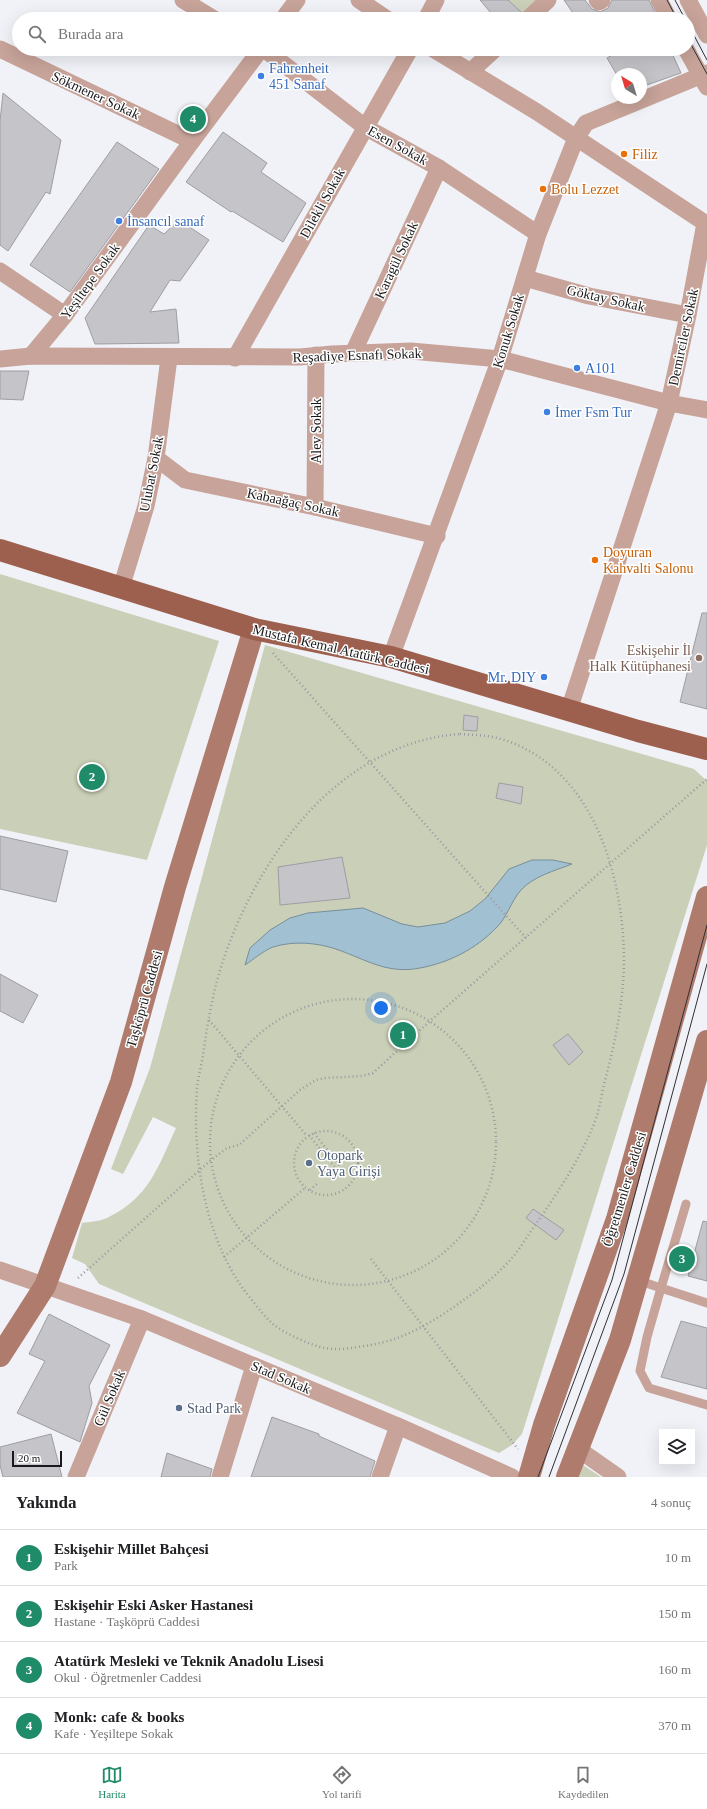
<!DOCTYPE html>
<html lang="tr">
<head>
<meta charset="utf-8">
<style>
  body { margin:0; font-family:Georgia,serif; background:#f6f6f6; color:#202124 }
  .controls { position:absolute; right:12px; bottom:12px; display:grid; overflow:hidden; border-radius:0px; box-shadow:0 4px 16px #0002 }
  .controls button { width:36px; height:36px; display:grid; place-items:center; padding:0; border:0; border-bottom:1px solid #e0e0e0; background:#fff; color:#202124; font:20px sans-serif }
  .compass { position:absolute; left:611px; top:68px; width:36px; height:36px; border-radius:50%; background:#fff; box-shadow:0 4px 16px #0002; rotate:322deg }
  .scale { position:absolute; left:12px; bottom:10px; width:50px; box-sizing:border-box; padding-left:4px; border:2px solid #19191b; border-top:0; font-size:11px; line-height:14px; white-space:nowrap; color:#19191b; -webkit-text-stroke:3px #fff; paint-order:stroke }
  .you { position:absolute; left:381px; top:1008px; width:14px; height:14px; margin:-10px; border:3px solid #fff; border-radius:50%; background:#1a73e8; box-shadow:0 0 0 6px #1a73e833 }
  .badge { display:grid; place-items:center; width:26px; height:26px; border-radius:50%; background:#208b69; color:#fff; font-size:13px; font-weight:700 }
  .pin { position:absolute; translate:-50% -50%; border:2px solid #fff; box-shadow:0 1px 4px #0006 }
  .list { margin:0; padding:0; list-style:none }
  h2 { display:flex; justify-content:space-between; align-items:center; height:52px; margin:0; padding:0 16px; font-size:17px }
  h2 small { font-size:13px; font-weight:400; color:#757577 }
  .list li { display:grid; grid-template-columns:26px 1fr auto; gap:12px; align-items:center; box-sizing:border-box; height:56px; padding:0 16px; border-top:1px solid #e0e0e0 }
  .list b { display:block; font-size:15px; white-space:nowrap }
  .list p { margin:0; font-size:13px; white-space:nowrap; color:#757577 }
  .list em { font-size:13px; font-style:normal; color:#757577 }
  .icon { flex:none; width:22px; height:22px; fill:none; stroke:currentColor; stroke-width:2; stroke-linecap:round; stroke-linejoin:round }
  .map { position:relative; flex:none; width:707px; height:1477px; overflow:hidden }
  .search { position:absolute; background:#fff; box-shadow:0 4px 16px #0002; left:12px; right:12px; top:12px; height:44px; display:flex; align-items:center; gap:10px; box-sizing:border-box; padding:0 14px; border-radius:22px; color:#757577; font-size:15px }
  .sheet { height:276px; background:#fff }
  nav { display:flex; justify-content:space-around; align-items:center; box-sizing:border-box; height:56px; border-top:1px solid #e0e0e0; background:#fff; font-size:11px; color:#757577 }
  nav a { display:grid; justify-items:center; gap:2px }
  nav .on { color:#208b69 }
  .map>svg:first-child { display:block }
  .green { fill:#cacfb7 }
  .water { fill:#a1c0d1; stroke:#788e9a }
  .building { fill:#c5c4c9; stroke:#9e9da2 }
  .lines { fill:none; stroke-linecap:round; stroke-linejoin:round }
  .path { stroke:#99999e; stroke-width:2.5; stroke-dasharray:1 3; stroke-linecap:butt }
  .service { stroke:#c7a399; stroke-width:9 }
  .minor { stroke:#c7a399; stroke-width:17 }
  .secondary { stroke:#af7b6d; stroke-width:22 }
  .primary { stroke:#9d5f4e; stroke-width:22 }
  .tram { stroke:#303033; stroke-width:1 }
  .shop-dot { fill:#3f7fe0; stroke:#fff; stroke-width:1.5 }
  .food-dot { fill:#e8710a; stroke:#fff; stroke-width:1.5 }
  .education-dot { fill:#8d6e63; stroke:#fff; stroke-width:1.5 }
  .service-dot { fill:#5c6f8a; stroke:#fff; stroke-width:1.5 }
  .labels { text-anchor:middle; stroke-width:3; stroke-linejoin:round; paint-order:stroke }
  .shop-label { font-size:14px; fill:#366cbe; stroke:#fff; text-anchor:start }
  .street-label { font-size:14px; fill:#19191b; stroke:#fff }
  .food-label { font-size:14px; fill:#c56008; stroke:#fff; text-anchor:start }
  .education-label { font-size:14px; fill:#785e54; stroke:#fff; text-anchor:end }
  .service-label { font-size:14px; fill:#4e5e75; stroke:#fff; text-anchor:start }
</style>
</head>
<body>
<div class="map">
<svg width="707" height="1477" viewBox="0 0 707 1477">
  <rect width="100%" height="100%" fill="#f1f2f8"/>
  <g class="green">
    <path d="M508,0H537L524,16Z"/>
    <path d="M0,574L219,641L147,860L0,829Z"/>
    <path d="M265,645L694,769L707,781V845L522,1434L512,1445L499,1453L99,1284L85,1264L72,1258L82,1223C90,1222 100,1221 107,1218C149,1198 158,1167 176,1128L153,1117L123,1174L111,1169L150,1068Z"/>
    <path d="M583,1465L601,1477H579Z"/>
  </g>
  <path class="water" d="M532,860H553L572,864C554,871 534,876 521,890C511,901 507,918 496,928C476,949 448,963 420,968C390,974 370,962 344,952C322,943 296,940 273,947C263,951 254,959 245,965L250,948L270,930L290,918L308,913L363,908L402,924L418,927L445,923L470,911L485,899L509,869Z"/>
  <g class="building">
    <path d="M480,0H508L521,12L518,19H496Z"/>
    <path d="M564,0H585L592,9L600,12L608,8L612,0H649L658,19H570L575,16Z"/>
    <path d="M623,49H670L681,73L641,87V74L617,75L607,58Z"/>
    <path d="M3,93L61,140L50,194L46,192L8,251L0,245V121Z"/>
    <path d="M223,132L267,163L261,172L306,203L283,242L232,211L231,212L186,182Z"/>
    <path d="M117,142L159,169L70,292L30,265Z"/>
    <path d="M179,220L209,240L180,281L170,280L150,312L176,309L179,343L95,344L85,318L149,225L164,234Z"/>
    <path d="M0,371H29L23,400L0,399Z"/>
    <path d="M702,613H707V709L680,702Z"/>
    <path d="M464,715L478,717L477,731L463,730Z"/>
    <path d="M499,783L523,787L521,804L496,798Z"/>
    <path d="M0,836L68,851L56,902L0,889Z"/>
    <path d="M342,857L350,898L280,905L278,867Z"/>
    <path d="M0,974L38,995L23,1023L0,1011Z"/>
    <path d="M568,1034L583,1052L569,1065L553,1045Z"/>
    <path d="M533,1209L564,1230L556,1240L526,1218Z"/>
    <path d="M703,1221L707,1222V1281L688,1276Z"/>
    <path d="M49,1314L110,1345L89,1386L92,1403L80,1442L17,1413L45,1361L29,1354Z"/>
    <path d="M681,1321L707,1328V1389L661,1377Z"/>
    <path d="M272,1417L319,1434V1436L375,1461L370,1477H251Z"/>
    <path d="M51,1434L62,1477H3L0,1465V1447Z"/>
    <path d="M167,1453L212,1469L210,1477H161Z"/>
  </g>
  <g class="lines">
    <g class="path">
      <path d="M273,653L526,938"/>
      <path d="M460,734C474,735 488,735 501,739C594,767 624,877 624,963C623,1004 615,1044 604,1084C601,1098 599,1112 594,1124C578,1163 555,1197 531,1231C525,1240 519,1250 512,1258C492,1281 467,1298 442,1315C411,1334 394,1342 358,1347C347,1349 336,1350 325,1348C312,1346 284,1333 273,1324C265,1317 258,1308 251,1299C205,1243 192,1160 197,1088C198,1078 201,1067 203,1056C207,1026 212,996 221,967C256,858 338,743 460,734Z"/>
      <circle cx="353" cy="1142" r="143"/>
      <path d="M209,1020L307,1136"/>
      <circle cx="326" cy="1163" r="32"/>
      <path d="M314,1133L343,1170"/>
      <path d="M309,1135L339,1173"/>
      <path d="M310,1190L318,1183"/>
      <path d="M224,1257L305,1188"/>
      <path d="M371,1259L518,1449"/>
      <path d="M78,1278L211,1160L227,1148L239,1145L300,1090L316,1080L326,1078L362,1076L373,1073L430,1021L707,779"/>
    </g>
    <g class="service">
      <path d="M686,1204L661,1288L707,1303"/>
      <path d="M637,1280L661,1288L647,1337L640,1371L649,1388L707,1405"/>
    </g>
    <g class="minor">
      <path d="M183,0L214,19"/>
      <path d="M359,0L387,19"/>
      <path d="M597,0L599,2L602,0"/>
      <path d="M659,0L669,19"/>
      <path d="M688,0L707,35"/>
      <path d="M283,19L297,0"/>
      <path d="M426,19L436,0"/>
      <path d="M528,19L548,0"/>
      <path d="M0,49L192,141"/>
      <path d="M264,49L365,127L439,168L538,234"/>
      <path d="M433,49L537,112L705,223L688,315L669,403L569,710"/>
      <path d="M686,49L707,87"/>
      <path d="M470,72L495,49"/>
      <path d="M0,271L65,315"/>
      <path d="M525,278L589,296L688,315"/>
      <path d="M353,353L439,168"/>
      <path d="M31,356L65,315L192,141L261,49"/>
      <path d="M235,358L410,49"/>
      <path d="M0,359L31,356L300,357L332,354L411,351L500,359L669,403L707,410"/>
      <path d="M156,458L185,480L315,507L437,536"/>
      <path d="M315,507L316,355"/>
      <path d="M121,588L146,506L156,458L169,358"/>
      <path d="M391,657L500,359L538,234L576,138L586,123L707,73"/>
      <path d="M0,1270L142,1319L398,1426L512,1477"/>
      <path d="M578,1449L618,1477"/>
      <path d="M76,1477L142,1319"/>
      <path d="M220,1477L254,1366"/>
      <path d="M380,1477L398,1426"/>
    </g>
    <g class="secondary">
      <path d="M0,1356L45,1286L121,1082L175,887L254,629"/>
      <path d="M529,1477L544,1425L617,1219L707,897"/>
      <path d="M567,1477L620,1340L707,1041"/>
    </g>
    <path class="primary" d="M0,550L254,629L391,657L638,731L707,749"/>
    <g class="tram">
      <path d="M667,0L677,19"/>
      <path d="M675,0L685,19"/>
      <path d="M688,24L707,60"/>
      <path d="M688,39L707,74"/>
      <path d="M538,1477L612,1280L707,925"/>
      <path d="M549,1477L624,1274L707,964"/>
    </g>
  </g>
  <g class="shop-dot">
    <circle cx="261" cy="76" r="4"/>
    <circle cx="119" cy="221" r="4"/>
    <circle cx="577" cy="368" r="4"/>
    <circle cx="547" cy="412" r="4"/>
    <circle cx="544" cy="677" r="4"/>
  </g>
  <g class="food-dot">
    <circle cx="624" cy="154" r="4"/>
    <circle cx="543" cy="189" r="4"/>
    <circle cx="595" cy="560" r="4"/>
  </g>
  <circle class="education-dot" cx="699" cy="658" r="4"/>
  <g class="service-dot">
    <circle cx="309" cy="1163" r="4"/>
    <circle cx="179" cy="1408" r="4"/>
  </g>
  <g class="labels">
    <g class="shop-label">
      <text x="269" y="73">Fahrenheit<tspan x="269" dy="16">451 Sanaf</tspan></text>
      <text x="127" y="226">İnsancıl sanaf</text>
      <text x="585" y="373">A101</text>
      <text x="555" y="417">İmer Fsm Tur</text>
      <text x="536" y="682" text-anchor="end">Mr. DIY</text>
    </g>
    <g class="street-label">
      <text transform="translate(96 95) rotate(25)" y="5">Sökmener Sokak</text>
      <text transform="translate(398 145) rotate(29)" y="5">Esen Sokak</text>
      <text transform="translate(322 203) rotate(-61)" y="5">Dilekli Sokak</text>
      <text transform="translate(396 260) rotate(-65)" y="5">Karagül Sokak</text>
      <text transform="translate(90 281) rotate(-54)" y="5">Yeşiltepe Sokak</text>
      <text transform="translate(606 298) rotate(13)" y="5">Göktay Sokak</text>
      <text transform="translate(508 331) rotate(-73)" y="5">Konuk Sokak</text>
      <text transform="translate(683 337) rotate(-78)" y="5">Demirciler Sokak</text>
      <text transform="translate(357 355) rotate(-2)" y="5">Reşadiye Esnafı Sokak</text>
      <text transform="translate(316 431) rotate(-90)" y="5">Alev Sokak</text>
      <text transform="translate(151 474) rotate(-79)" y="5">Ulubat Sokak</text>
      <text transform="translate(293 502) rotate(12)" y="5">Kabaağaç Sokak</text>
      <text transform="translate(341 649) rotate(13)" y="5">Mustafa Kemal Atatürk Caddesi</text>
      <text transform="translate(144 999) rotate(-74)" y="5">Taşköprü Caddesi</text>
      <text transform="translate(624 1189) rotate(-73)" y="5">Öğretmenler Caddesi</text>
      <text transform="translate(281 1377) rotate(23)" y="5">Stad Sokak</text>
      <text transform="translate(109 1398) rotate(-67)" y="5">Gül Sokak</text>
    </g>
    <g class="food-label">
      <text x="632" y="159">Filiz</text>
      <text x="551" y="194">Bolu Lezzet</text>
      <text x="603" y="557">Doyuran<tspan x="603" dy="16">Kahvalti Salonu</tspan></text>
    </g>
    <g class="education-label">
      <text x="691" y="655">Eskişehir İl<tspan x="691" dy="16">Halk Kütüphanesi</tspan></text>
    </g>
    <g class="service-label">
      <text x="317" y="1160">Otopark<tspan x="317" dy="16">Yaya Girişi</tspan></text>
      <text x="187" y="1413">Stad Park</text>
    </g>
  </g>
</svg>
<div class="controls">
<button><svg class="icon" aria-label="layers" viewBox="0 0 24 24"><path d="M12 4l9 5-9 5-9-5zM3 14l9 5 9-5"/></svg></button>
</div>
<svg class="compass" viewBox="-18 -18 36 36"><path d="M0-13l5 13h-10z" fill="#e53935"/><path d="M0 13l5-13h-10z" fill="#757577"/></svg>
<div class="scale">20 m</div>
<div class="you"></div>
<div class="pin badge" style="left:403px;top:1035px">1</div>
<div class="pin badge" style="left:92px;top:777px">2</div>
<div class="pin badge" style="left:682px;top:1259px">3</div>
<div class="pin badge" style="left:193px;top:119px">4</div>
<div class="search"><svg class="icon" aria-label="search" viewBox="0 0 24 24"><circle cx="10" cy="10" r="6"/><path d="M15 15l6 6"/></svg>Burada ara</div>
</div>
<section class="sheet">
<h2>Yakında<small>4 sonuç</small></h2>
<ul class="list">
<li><span class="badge">1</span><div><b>Eskişehir Millet Bahçesi</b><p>Park</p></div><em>10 m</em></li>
<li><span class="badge">2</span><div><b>Eskişehir Eski Asker Hastanesi</b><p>Hastane · Taşköprü Caddesi</p></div><em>150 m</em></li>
<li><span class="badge">3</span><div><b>Atatürk Mesleki ve Teknik Anadolu Lisesi</b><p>Okul · Öğretmenler Caddesi</p></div><em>160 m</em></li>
<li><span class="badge">4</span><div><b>Monk: cafe &amp; books</b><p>Kafe · Yeşiltepe Sokak</p></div><em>370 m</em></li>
</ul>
</section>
<nav>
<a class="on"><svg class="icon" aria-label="map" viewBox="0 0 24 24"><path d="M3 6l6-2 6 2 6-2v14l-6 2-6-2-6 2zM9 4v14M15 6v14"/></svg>Harita</a>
<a><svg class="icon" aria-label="directions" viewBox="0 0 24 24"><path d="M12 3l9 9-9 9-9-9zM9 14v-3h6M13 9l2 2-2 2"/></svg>Yol tarifi</a>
<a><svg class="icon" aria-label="saved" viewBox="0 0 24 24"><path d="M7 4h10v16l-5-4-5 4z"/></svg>Kaydedilen</a>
</nav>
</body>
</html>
